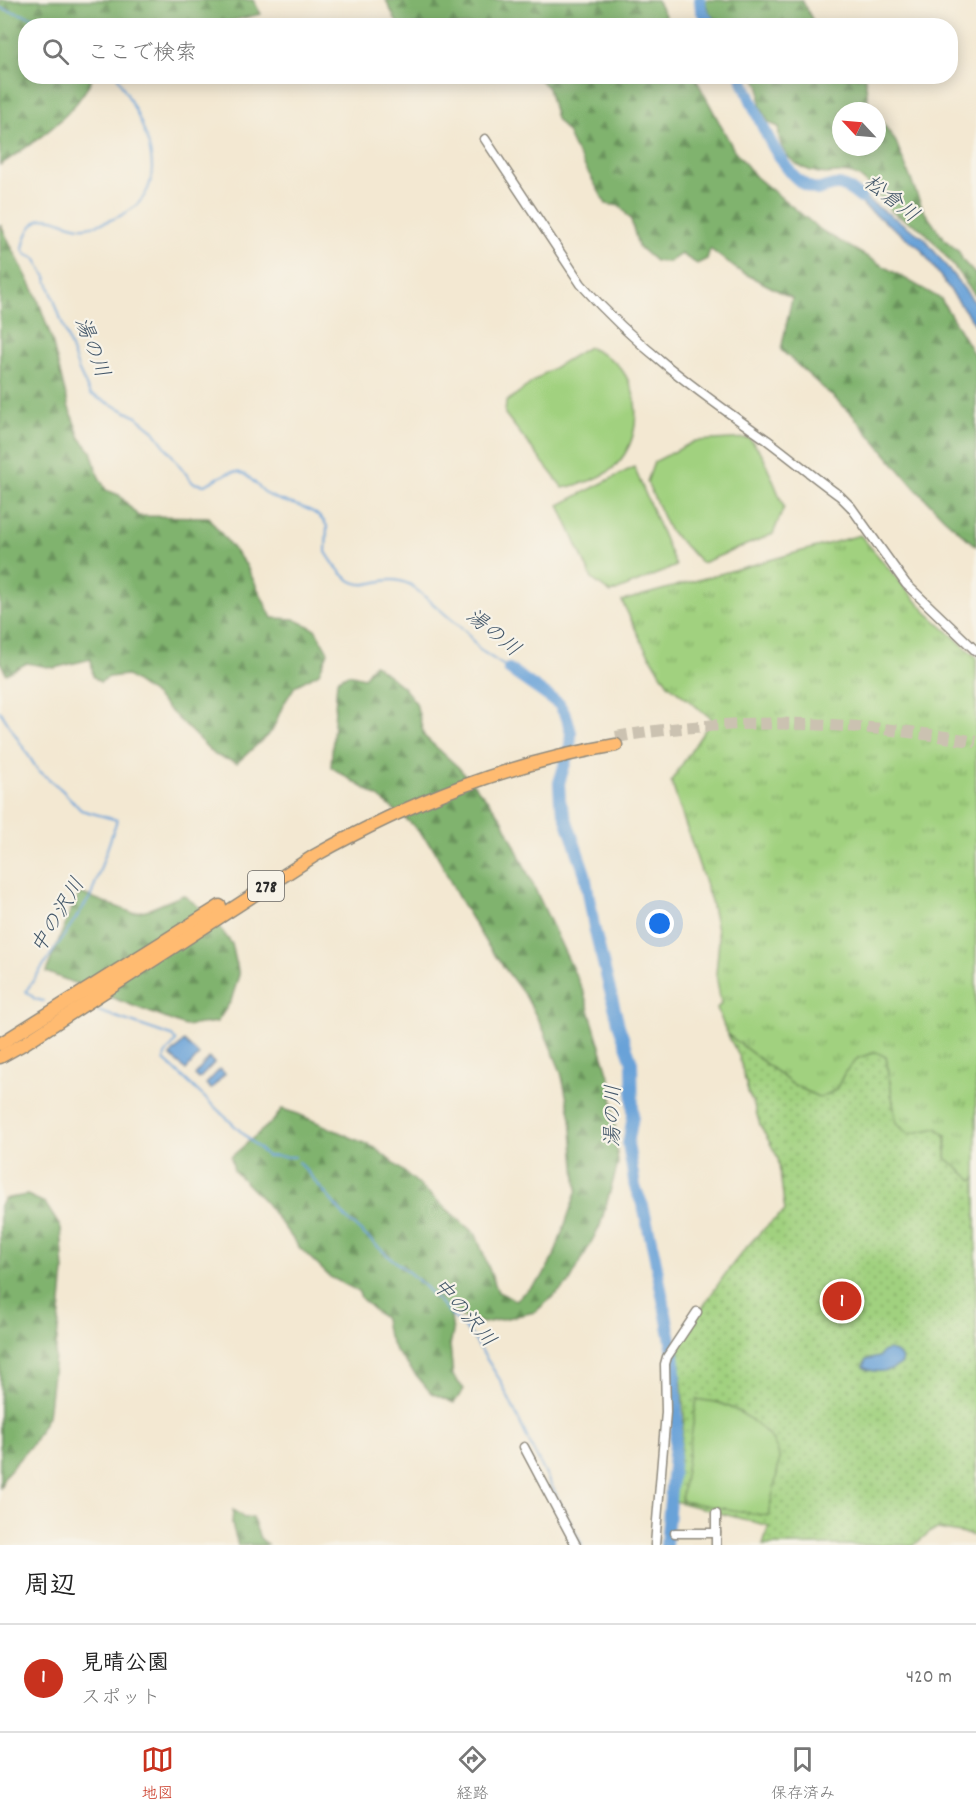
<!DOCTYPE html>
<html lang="ja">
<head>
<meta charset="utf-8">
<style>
  body { margin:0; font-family:Dekko,"Klee One",sans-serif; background:#f2f2f2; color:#222 }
  .compass { position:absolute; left:832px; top:102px; width:54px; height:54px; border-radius:50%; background:#fff; box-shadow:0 3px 15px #0003; rotate:296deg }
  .you { position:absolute; left:660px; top:924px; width:21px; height:21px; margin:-15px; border:4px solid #fff; border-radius:50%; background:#1a73e8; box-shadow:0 0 0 9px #1a73e833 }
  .badge { display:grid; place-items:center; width:39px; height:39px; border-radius:50%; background:#c8321e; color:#fff; font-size:20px; font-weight:700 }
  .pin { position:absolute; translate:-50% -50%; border:3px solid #fff; box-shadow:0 2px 6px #0006 }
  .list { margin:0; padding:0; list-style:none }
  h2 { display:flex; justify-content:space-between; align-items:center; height:78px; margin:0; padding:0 24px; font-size:26px }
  h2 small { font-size:20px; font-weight:400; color:#767676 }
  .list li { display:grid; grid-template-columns:39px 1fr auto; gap:18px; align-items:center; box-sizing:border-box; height:108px; padding:0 24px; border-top:2px solid #e0e0e0 }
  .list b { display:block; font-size:22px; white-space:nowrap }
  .list p { margin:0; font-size:20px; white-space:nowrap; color:#767676 }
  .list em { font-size:20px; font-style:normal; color:#767676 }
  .icon { flex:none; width:33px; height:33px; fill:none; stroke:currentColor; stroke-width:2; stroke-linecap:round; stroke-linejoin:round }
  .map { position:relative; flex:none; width:976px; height:1545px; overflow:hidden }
  .search { position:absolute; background:#fff; box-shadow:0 3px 15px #0003; left:18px; right:18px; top:18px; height:66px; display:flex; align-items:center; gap:15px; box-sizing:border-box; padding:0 21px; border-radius:24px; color:#767676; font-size:22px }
  .sheet { height:186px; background:#fff }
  nav { display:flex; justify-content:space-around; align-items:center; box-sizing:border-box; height:84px; border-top:2px solid #e0e0e0; background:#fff; font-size:16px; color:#767676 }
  nav a { display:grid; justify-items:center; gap:3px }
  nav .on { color:#c8321e }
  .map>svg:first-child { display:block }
  .grass { fill:url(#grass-tufts); stroke:#667e55; stroke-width:1.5 }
  .forest { fill:url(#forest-firs); stroke:#566f4c; stroke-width:1.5 }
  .park { fill:url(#park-dots); stroke:#667e55; stroke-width:1.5 }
  .pitch { fill:#a1d17f; stroke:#667e55; stroke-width:1.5 }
  .water { fill:#69a2d8; stroke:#4a6682; stroke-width:1.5 }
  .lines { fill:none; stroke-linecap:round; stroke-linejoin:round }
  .stream { stroke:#69a2d8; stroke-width:2 }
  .river { stroke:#69a2d8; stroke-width:12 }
  .highway-tunnel { stroke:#cbc2b1; stroke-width:12; stroke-dasharray:12 6; stroke-linecap:butt }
  .minor-casing { stroke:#8f8a7e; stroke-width:11 }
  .highway-casing { stroke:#8f8a7e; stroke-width:15 }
  .minor { stroke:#fff; stroke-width:8 }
  .highway { stroke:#ffbb71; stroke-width:12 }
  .labels { text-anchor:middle; stroke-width:4.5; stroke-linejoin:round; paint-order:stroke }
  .shield { fill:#f7f3e8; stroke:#686764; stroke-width:1.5 }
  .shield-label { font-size:18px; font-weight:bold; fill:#2b2b2b }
  .water-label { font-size:21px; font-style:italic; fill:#415568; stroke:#f7f3e8 }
</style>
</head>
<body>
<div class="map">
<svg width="976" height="1545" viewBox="0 0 976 1545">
  <defs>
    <pattern id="grass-tufts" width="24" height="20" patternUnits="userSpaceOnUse" patternTransform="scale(1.5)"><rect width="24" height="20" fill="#a1d17f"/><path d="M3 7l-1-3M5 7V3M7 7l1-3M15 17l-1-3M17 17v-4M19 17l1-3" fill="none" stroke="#83aa68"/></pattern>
    <pattern id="forest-firs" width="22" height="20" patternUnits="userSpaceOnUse" patternTransform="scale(1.5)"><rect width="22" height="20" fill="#80b36e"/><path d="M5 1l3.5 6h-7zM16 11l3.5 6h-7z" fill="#69925b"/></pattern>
    <pattern id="park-dots" width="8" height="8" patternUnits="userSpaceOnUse" patternTransform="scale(1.5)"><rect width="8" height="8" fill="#a1d17f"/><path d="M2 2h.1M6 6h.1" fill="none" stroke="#83aa68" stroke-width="1.8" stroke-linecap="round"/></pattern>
  </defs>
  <rect width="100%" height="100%" fill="#f7f3e8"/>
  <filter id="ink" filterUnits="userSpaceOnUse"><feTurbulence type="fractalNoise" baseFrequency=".0167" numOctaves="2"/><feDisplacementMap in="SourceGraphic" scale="12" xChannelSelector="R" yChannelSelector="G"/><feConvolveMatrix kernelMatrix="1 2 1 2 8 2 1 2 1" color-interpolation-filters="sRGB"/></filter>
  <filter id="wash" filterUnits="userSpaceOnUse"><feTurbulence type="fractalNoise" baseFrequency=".008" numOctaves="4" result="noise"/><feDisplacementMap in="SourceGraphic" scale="24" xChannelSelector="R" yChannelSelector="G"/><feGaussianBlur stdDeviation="1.35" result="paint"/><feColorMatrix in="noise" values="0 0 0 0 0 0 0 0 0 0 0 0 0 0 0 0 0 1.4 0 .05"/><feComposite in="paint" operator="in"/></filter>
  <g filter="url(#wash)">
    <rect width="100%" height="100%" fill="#f3e8d2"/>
    <path class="grass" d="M860,535L926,612L976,657V1178L973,1181L946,1158V1136L909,1134L896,1123L886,1057L845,1072L836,1090L820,1098L792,1084L727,1034L717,1008L721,1004L716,974L719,940L711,901L671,781L712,719L668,684L644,647L622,601Z"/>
    <g class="forest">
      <path d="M0,0H253L261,14L209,26H26V76L93,77C74,117 36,141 0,165Z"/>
      <path d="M386,0H657L670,25H398Z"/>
      <path d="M705,0H802L815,25H722C713,18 707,12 705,0Z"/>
      <path d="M537,77H695L734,150L756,177L822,231L941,299L976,358V546L944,518L915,488L851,413L781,350L792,298L738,270L710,249L707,259L697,264L681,254L669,262L655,261L638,246L631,220L620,206L606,204L574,147L567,132L556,119L548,88Z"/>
      <path d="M755,77H865L868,102L874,111H841V147H877V115L896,142L923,210L944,239L959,252L963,261L976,275V297C962,278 939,244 921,229C912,222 899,219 890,210C881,200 871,185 859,177C845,168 833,176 819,173C795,168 776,152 779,127L769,123L760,105V87Z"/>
      <path d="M0,224L37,297L51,337L69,408L80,438L91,451L98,475L106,490L119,495L138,516L208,517L246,565L272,618L294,619L315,629L328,652L319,673L295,686L283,705L272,731L237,763L215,755L152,693L126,675L109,677L100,682L93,676L91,659L54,668L27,663L6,674L0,661Z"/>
      <path d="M374,664L403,687L416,703L424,736L458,767L490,803L503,821L584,993L611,1083L618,1164L600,1226L569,1283L535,1312L484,1323L462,1317L450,1310L453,1332L450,1345L453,1376L464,1389L454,1403L431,1393L395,1350L386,1330L384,1319L362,1299L358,1291L330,1277L299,1247L265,1202L234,1171L231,1157L274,1120L282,1109L298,1114L375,1148L415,1181L476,1235L498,1292L515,1300L541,1279L554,1256L577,1190L571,1118L561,1072L544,1031L526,997L486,943L457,895L434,849L413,825L377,796L331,767L337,680L348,674L364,678Z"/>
      <path d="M80,893L133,913L150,909L183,895L210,915L232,944L239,975L231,1001L217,1022L185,1026L46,972L70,912Z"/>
      <path d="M27,1195L45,1203L61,1228L64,1271L60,1314L48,1416L32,1444L4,1477L0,1489V1206L4,1199Z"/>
      <path d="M233,1510L244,1518L252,1517L260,1538L268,1545H238L232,1524Z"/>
    </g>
    <path class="park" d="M727,1034L792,1084L820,1098L836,1090L845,1072L858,1058L876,1052L886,1057L896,1123L909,1134L937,1128L946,1136V1158L973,1181L976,1178V1536L938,1529L931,1531L914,1545H763L769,1526L674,1501L684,1419L682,1385L676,1348C709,1299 737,1247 785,1211L778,1158L760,1125L754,1105L748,1092L739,1056Z"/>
    <g class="pitch">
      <path d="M588,347C600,353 614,359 622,370C642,398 640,439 617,464C604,479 581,484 563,488L505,414L506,402L545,373Z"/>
      <path d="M749,438L762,454L784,507L773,534L702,563L669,530L647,482L654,462L695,441Z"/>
      <path d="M634,467L676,566L611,593L592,579L559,505Z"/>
      <path d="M697,1399C704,1401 712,1401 719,1403C741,1410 776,1433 779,1457C780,1467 770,1504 768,1516L681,1501Z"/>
    </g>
    <g class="water">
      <path d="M847,186L924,238L976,304V326L920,248L865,207Z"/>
      <path d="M184,1041L199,1055L186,1070L170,1056Z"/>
      <path d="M209,1058L214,1063L199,1079L195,1075Z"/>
      <path d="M220,1069L225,1074L211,1089L206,1084Z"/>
      <path d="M888,1350C897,1352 902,1354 902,1363C892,1372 874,1374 863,1367L866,1360L879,1357L882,1352Z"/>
    </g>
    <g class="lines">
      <g class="stream">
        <path d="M0,8L62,26"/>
        <path d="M117,76C140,118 181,187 120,216C108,221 98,226 85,227C71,229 55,215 41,219C29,224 25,238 23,249L27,255L35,258L46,277L79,371L90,394L137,417L152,429L193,483L205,485C214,481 225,472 235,472C249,472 259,490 270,496C290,506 315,505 327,526L326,552C362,612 373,566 411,585L466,632L480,650L509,669"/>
        <path d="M0,711L37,769L62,790L81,810L117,820L91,896L26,991L35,999L43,1001"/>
        <path d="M98,1011L172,1036L176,1041L165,1055L164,1060L173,1068L267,1156L295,1157"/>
        <path d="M299,1162L347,1219L386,1254L418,1280L472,1336L500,1380L532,1448L582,1545"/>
      </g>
      <g class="river">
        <path d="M700,0L701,10L711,26"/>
        <path d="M741,76C753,105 777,168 804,184C807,187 813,188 817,190C840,182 842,183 861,198"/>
        <path d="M509,669L559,704L567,718L571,733L570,747L559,783L560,801L585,874L594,927L619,1026L632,1062L633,1116L628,1144L635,1187L643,1206L654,1253L674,1356L677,1422L666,1545"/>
      </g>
    </g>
  </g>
  <g filter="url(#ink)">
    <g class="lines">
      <path class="highway-tunnel" d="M616,737C736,716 856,721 976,742"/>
      <g class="minor-casing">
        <g id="minor">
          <path d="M485,139L581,284C635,346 700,393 767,440C791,458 815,478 840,496L851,507L906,584L976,651"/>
          <path d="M524,1447L576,1545"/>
          <path d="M675,1533H716"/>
          <path d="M655,1545L666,1412L665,1364L667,1357L697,1312"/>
          <path d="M716,1545V1514"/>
        </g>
      </g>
      <g class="highway-casing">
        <g id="highway">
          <path d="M0,1044L220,906"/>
          <path d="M0,1057L25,1043L314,856C412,801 505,764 616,745"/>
        </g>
      </g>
      <use href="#minor" class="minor"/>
      <use href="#highway" class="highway"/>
    </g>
  </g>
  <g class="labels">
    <rect class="shield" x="248" y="871" width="36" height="30" rx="4.5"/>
    <g class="shield-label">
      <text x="266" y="892">278</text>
    </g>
    <g class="water-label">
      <text transform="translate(892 198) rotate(38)" y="7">松倉川</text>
      <text transform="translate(93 347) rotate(69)" y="7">湯の川</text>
      <text transform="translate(494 632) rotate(39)" y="7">湯の川</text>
      <text transform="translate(57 915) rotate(-59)" y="7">中の沢川</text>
      <text transform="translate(612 1116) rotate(-89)" y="7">湯の川</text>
      <text transform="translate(465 1312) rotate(49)" y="7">中の沢川</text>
    </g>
  </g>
</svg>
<svg class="compass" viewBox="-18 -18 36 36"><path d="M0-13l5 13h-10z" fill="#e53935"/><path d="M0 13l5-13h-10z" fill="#767676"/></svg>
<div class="you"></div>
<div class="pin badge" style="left:842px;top:1301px">1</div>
<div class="search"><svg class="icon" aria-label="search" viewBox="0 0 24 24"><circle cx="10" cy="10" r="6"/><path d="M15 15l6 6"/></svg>ここで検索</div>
</div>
<section class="sheet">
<h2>周辺<small></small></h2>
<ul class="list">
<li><span class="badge">1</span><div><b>見晴公園</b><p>スポット</p></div><em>420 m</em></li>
</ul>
</section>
<nav>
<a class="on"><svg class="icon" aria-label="map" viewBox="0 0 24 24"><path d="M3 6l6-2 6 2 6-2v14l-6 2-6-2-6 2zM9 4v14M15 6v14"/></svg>地図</a>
<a><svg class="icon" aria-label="directions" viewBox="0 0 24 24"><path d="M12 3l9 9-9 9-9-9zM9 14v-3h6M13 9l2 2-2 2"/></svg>経路</a>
<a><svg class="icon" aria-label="saved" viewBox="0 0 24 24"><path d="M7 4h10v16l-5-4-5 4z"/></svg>保存済み</a>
</nav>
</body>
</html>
